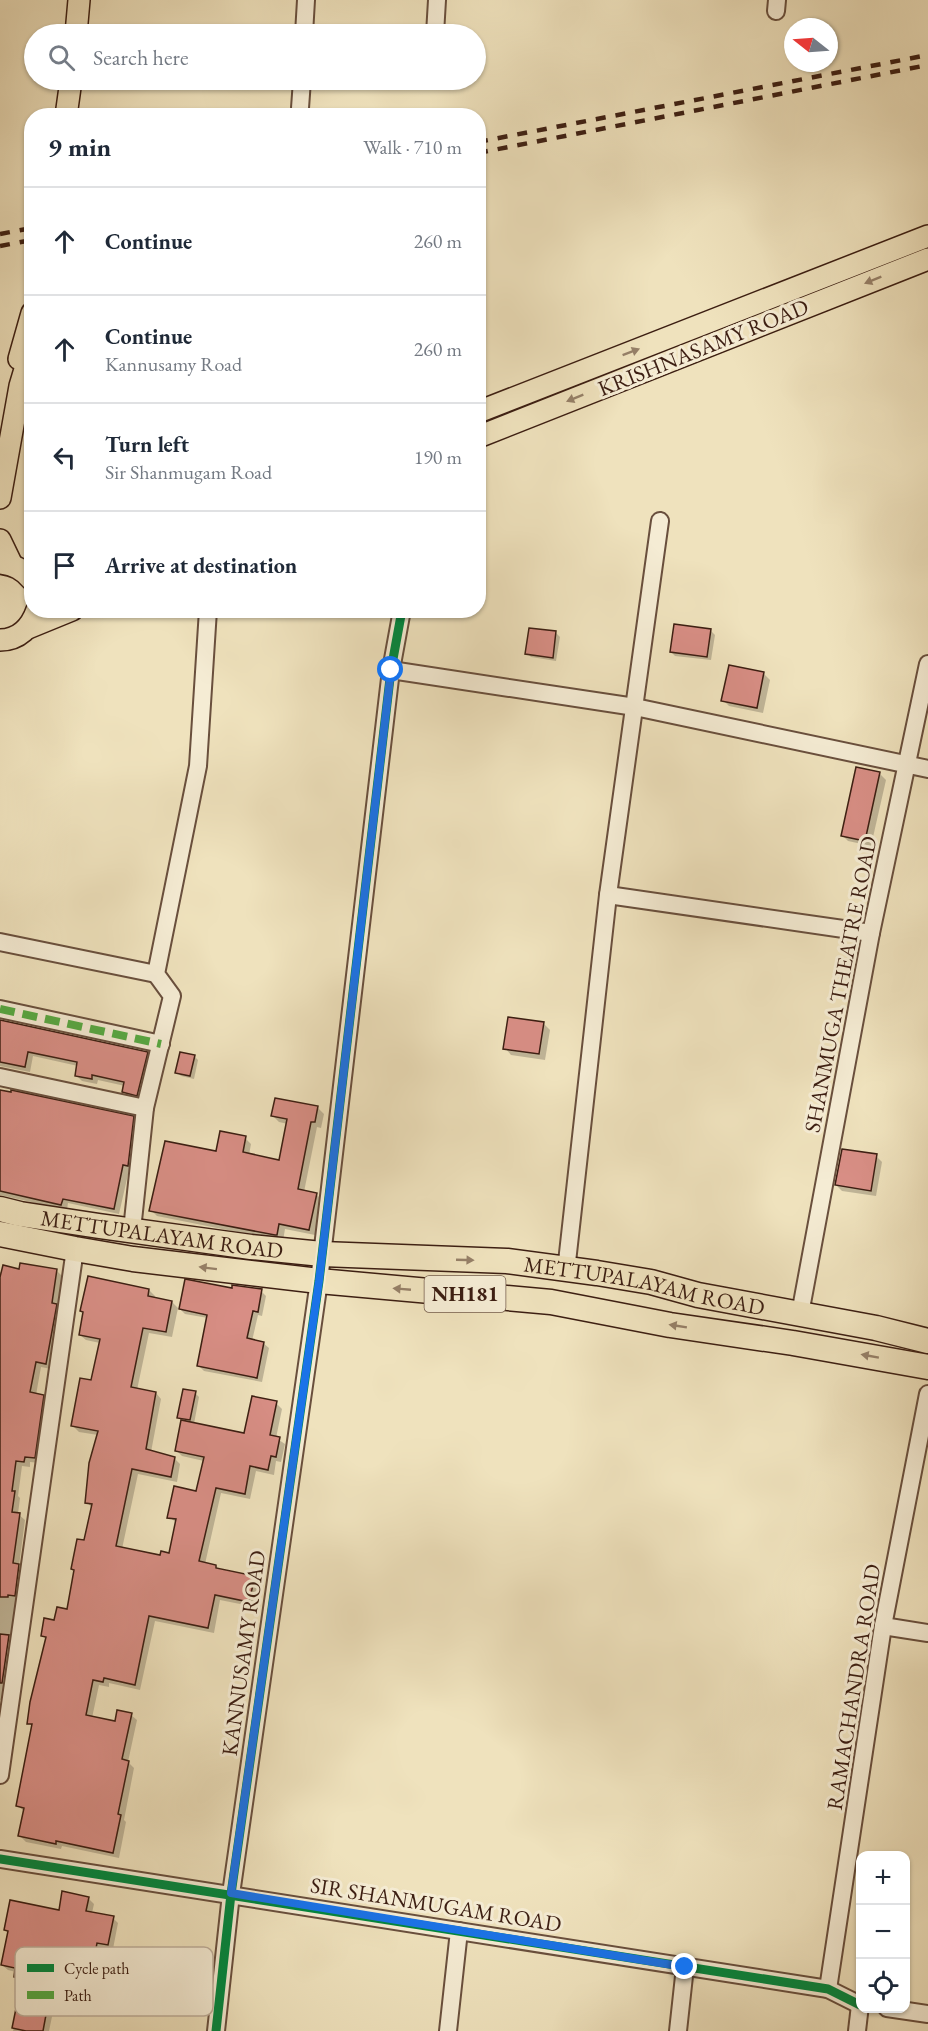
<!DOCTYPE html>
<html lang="en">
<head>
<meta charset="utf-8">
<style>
  body { margin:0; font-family:"EB Garamond",serif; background:#f2f2f3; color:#1f2937 }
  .controls { position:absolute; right:18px; bottom:18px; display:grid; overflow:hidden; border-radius:12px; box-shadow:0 2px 4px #0004 }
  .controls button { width:54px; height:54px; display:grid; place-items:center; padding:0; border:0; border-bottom:2px solid #e0e1e3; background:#fff; color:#1f2937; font:30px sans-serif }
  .compass { position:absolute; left:784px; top:18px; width:54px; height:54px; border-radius:50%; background:#fff; box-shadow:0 2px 4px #0004; rotate:287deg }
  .stop { position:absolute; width:18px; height:18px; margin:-14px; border:4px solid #1a73e8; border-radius:50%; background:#fff }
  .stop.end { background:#1a73e8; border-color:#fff; box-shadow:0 2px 6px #0008 }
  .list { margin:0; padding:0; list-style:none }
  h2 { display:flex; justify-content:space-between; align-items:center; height:78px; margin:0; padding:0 24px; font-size:26px }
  h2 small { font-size:20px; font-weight:400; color:#747a83 }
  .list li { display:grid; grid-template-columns:39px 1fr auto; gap:18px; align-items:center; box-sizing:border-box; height:108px; padding:0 24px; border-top:2px solid #e0e1e3 }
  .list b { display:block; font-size:22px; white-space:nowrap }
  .list p { margin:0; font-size:20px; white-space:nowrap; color:#747a83 }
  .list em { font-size:20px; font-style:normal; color:#747a83 }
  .icon { flex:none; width:33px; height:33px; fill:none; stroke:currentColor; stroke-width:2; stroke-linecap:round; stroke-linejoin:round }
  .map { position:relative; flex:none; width:928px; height:2031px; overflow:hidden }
  .search { position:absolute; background:#fff; box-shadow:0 2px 4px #0004; left:24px; top:24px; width:462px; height:66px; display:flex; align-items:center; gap:15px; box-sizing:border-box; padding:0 21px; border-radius:33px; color:#747a83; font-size:22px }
  .panel { position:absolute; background:#fff; box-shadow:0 2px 4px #0004; left:24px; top:108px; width:462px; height:510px; border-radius:24px }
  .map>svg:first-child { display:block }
  .shadow { fill:#0003 }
  .building { fill:#d88e85; stroke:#3c1e12; stroke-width:1.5 }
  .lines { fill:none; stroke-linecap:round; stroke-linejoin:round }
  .minor-casing { stroke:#694f3d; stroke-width:20 }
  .major-casing { stroke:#3c1e12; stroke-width:24 }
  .highway-casing { stroke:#3c1e12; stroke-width:27 }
  .minor { stroke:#f5ecd4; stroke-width:16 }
  .major { stroke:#efe2bd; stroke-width:21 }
  .highway { stroke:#efe2bd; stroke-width:24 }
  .rail { stroke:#3c1e12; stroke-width:4.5; stroke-dasharray:10 10; stroke-linecap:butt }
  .quiet { stroke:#55aa42; stroke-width:8; stroke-dasharray:15 8; stroke-linecap:butt }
  .cycleway-casing { stroke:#f5ecd4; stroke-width:13 }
  .cycleway { stroke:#00873e; stroke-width:9 }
  .oneway { fill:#968068 }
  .route { stroke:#1a73e8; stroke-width:8 }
  .labels { text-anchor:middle; stroke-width:6; stroke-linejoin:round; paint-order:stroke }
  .shield { fill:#f5ecd4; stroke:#745c4c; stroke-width:1.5 }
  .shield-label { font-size:21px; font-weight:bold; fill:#3c1e12 }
  .street-label { font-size:22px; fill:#3c1e12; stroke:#f5ecd4 }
  .key { fill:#f5ecd4; stroke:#beae9a; stroke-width:1.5 }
  .key-label { font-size:16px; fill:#3c1e12 }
</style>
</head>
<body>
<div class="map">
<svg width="928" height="2031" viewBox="0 0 928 2031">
  <rect width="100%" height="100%" fill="#efe2bd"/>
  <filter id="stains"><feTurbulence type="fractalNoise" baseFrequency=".00333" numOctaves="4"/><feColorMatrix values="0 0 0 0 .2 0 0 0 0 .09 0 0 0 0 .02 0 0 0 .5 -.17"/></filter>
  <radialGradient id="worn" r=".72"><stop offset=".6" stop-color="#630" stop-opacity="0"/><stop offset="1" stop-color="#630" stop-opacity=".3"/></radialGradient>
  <g class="shadow">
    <path d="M711,631L715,635L711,660L675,656L671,652Z"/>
    <path d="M556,633L560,637L556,661L531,657L527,653Z"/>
    <path d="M730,666L764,674L770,680L763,713L729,706L723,700Z"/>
    <path d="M857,769L880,774L886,780L871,846L848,841L842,835Z"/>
    <path d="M0,1021L147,1053L153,1059L143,1100L129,1097L123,1092L125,1086L98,1080L97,1084L82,1081L76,1075L78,1066L33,1056L30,1072L0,1066Z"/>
    <path d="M544,1024L550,1030L545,1060L511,1055L505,1048Z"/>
    <path d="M194,1056L198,1060L194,1079L181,1076L177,1072Z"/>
    <path d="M0,1090L133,1118L138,1123L133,1170H129L119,1214L68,1203L67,1210L0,1195Z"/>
    <path d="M318,1108L324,1114L321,1128L317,1127L304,1192L316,1194L322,1200L315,1235L285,1229L283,1241L157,1216L151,1210L217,1153L245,1138L251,1144L249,1155L280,1161L288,1124L279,1122L273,1116Z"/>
    <path d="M876,1156L882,1162L876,1196L842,1191L836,1185Z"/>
    <path d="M56,1270L62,1276L57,1307L62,1312L51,1369L41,1367L36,1395L43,1396L49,1402L40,1463L30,1462V1467L22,1466L18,1496L20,1498L18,1514L25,1520L19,1566L25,1572L20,1601L16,1600L10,1638L15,1642L6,1700H0V1272Z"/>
    <path d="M149,1290L155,1296L154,1299L172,1302L178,1308L172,1337L149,1333L137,1390L156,1393L161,1399L151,1452L174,1458L180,1464L177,1482L138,1474L122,1549L161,1557L171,1555L177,1523L169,1517L198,1493L204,1461L182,1456L176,1450L183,1421L179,1417L195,1393L199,1397L194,1424L245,1435L276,1403L282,1409L276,1438L285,1444L281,1462L276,1461L274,1475L256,1471L250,1499L221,1493L205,1564L216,1566L219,1570L254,1577L260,1583L255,1607L220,1600L214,1633L155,1621L140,1690L109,1683V1687L99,1685L92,1718L116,1723L131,1715L137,1720L128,1762L134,1768L124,1820L126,1822L119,1858L62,1846L61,1849L26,1842L20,1836L25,1812L17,1805L33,1727L29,1723L47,1640L42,1635L68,1610L92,1508L87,1502L98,1435L79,1432L73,1426L92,1381L100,1343L86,1340L80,1335Z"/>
    <path d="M233,1290L261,1291L266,1296L262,1316L258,1315L252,1341L263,1343L269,1348L262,1382L204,1371L198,1365L208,1318L185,1314L180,1309Z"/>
    <path d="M88,1898L94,1904L92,1913L113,1918L118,1923L113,1949L103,1947L92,2000L57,1993L49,2031H13L23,1983L15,1977L16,1972L8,1970L2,1965L9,1933L5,1930L60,1911Z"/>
  </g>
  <g class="building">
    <path d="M674,624L711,629L707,657L670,652Z"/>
    <path d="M529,628L556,631L553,658L525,654Z"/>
    <path d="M729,665L764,672L757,708L721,701Z"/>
    <path d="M856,767L880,772L865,841L841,836Z"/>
    <path d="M508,1017L544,1022L539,1054L503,1049Z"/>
    <path d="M0,1020L148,1052L137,1096L122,1092L124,1082L92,1075V1079L75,1076L77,1062L28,1052L25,1067L0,1062Z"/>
    <path d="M180,1052L195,1055L190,1076L175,1073Z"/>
    <path d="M0,1090L11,1092V1090L134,1116L128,1166L123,1165L114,1209L63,1199L61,1205L0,1191Z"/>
    <path d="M275,1098L318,1106L315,1122H311L298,1189L317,1193L309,1230L279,1224L277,1235H275L149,1211L165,1141L216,1151L220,1131L246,1136L243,1152L279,1160L287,1119L271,1116Z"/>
    <path d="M842,1149L877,1154L871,1191L835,1185Z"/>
    <path d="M20,1263L57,1269L52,1303L57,1304L46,1364L36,1362L30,1392L44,1395L35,1458L25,1457L24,1462L16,1461L12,1491H15L12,1512L20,1513L13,1563L19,1564L15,1596L8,1595V1597H0V1277L3,1265L19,1269Z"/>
    <path d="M88,1276L149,1289L148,1296L172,1301L166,1332L143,1328L131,1387L156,1392L146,1449L175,1457L171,1477L132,1469L116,1546L160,1555L161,1551L169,1553L176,1519L167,1518L174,1486L196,1491L204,1457L175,1451L181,1420L244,1433L252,1396L277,1401L270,1435L280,1437L276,1457L271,1456L268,1470L250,1466L245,1494L216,1488L199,1561L216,1565V1568L255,1576L249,1602L215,1595L208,1628L149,1616L135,1685L104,1678L103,1682L93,1680L86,1715L115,1721L117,1710L132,1713L122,1759L129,1761L118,1814L121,1815L113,1853L56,1841V1844L18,1836L24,1808L16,1806L32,1724H27L30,1702L46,1637L41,1636L44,1618L54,1620L57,1607L67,1609L74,1570L71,1569L77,1539L84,1540L92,1504L85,1503L89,1463L98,1431L71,1426L80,1378L91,1380L100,1339L79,1335L83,1312L80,1311Z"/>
    <path d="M185,1279L232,1288V1285L262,1289L258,1312L253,1311L247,1338L264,1342L257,1378L197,1366L207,1315L179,1309Z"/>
    <path d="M183,1389L196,1391L190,1420L177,1418Z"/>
    <path d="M0,1634L9,1635L2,1683H0Z"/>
    <path d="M62,1891L89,1897L86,1911L114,1916L108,1945L97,1943L87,1995L51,1988L43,2031H26L12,2028L22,1979L14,1977L15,1968L1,1965L8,1931L4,1930L10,1900L59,1910Z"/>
  </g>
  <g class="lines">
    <g class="minor-casing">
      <g id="minor">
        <path d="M776,11L777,0"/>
        <path d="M304,34L306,0"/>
        <path d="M435,34L437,0"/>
        <path d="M300,108L302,80"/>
        <path d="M391,670L635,707L928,769"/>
        <path d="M608,895L871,933"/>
        <path d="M0,942L156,974"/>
        <path d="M0,1009L161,1044"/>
        <path d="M0,1077L145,1108"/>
        <path d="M132,1230L145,1108L172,996L156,974L198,766L208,610"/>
        <path d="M566,1271L608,895L660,521"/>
        <path d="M800,1314L871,933L928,664"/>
        <path d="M883,1626L928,1633"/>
        <path d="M0,1775L75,1249"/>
        <path d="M0,1859L828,1989L860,2005"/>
        <path d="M828,1989L883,1626L928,1394"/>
        <path d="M887,2008L928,2014"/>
        <path d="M216,2031L231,1894L319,1281L391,670L402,610"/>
        <path d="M448,2031L459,1931"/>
        <path d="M678,2031L685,1967"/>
        <path d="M857,2031L860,2005"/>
      </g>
    </g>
    <g class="major-casing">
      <g id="major">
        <path d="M76,34L79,0"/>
        <path d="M66,116L71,80"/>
        <path d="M19,359L32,313"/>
        <path d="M478,412L928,236"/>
        <path d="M478,437L928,259"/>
        <path d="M0,498L20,386L32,346"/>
        <path d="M0,540L12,565"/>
        <path d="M0,563C14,565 23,569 32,580"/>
        <path d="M28,628L72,610"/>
        <path d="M0,640C19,640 31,627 37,610"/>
      </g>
    </g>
    <g class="highway-casing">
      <g id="highway">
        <path id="s1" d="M0,1209L20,1214L99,1226L251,1247L322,1254L507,1261L597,1273L651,1282L698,1295L876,1328L928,1341"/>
        <path d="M0,1234L75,1249L133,1259L319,1281L551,1302L670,1325L793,1343L928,1367"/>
      </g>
    </g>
    <use href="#minor" class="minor"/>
    <use href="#major" class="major"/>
    <use href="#highway" class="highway"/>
    <g class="rail">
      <path d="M478,142L928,55"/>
      <path d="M478,153L928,65"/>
      <path d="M0,234L32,228"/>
      <path d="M0,246L32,240"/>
    </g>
    <path class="quiet" d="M0,1009L161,1044"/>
    <g class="cycleway-casing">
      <g id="cycleway">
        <path d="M0,1859L828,1989L860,2005"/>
        <path d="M216,2031L231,1894L319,1281L391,670L402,610"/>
      </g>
    </g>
    <use href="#cycleway" class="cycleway"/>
  </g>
  <defs><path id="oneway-solid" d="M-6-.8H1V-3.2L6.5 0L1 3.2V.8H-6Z" transform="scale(1.5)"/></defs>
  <g class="oneway">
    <use href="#oneway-solid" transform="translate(873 280) rotate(158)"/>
    <use href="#oneway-solid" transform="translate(631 352) rotate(-21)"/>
    <use href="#oneway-solid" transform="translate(575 398) rotate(158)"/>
    <use href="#oneway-solid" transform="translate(465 1260) rotate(2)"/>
    <use href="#oneway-solid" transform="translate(208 1268) rotate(-173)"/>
    <use href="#oneway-solid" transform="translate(402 1289) rotate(-175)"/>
    <use href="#oneway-solid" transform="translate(678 1326) rotate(-171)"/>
    <use href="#oneway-solid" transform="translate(870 1356) rotate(-170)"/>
  </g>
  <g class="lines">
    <path class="route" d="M391,670L319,1281L231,1893L685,1967"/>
  </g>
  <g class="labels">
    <rect class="shield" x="424.5" y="1276" width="81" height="36" rx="4.5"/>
    <g class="shield-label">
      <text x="465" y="1301">NH181</text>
    </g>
    <g class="street-label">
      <text transform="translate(703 347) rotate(-22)" y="8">KRISHNASAMY ROAD</text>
      <text transform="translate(840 984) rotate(-79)" y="8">SHANMUGA THEATRE ROAD</text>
      <text dy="8" stroke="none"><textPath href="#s1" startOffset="164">METTUPALAYAM ROAD</textPath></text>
      <text dy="8" stroke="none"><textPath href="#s1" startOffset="650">METTUPALAYAM ROAD</textPath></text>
      <text transform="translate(243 1653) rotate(-82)" y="8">KANNUSAMY ROAD</text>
      <text transform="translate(853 1687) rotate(-81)" y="8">RAMACHANDRA ROAD</text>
      <text transform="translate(436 1904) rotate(9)" y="8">SIR SHANMUGAM ROAD</text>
    </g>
  </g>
  <rect x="15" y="1947" width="198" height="69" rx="9" class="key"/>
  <rect x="27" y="1964" width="27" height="8" fill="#00873e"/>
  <rect x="27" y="1991" width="27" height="8" fill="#55aa42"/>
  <g class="key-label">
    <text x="64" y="1974">Cycle path</text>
    <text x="64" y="2001">Path</text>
  </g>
  <rect width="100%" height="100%" filter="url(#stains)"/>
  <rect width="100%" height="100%" fill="url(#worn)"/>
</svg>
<div class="controls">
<button>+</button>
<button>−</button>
<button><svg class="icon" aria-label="locate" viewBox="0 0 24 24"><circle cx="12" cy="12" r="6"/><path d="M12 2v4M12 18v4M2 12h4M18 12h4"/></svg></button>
</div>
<svg class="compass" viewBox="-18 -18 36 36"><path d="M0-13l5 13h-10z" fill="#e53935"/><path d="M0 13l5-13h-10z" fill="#747a83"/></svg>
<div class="stop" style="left:391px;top:670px"></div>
<div class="stop end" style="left:685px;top:1967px"></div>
<div class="search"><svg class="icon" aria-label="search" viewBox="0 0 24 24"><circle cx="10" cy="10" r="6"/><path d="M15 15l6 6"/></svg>Search here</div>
<section class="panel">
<h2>9 min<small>Walk · 710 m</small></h2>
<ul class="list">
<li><svg class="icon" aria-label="ahead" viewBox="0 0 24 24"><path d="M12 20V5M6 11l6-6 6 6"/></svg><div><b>Continue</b></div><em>260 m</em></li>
<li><svg class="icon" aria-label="ahead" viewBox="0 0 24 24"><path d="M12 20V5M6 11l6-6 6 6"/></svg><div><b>Continue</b><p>Kannusamy Road</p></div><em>260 m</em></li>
<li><svg class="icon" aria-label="left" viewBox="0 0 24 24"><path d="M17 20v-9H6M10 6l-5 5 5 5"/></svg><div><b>Turn left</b><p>Sir Shanmugam Road</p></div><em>190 m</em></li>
<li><svg class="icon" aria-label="arrive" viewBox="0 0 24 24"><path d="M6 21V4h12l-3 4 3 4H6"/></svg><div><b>Arrive at destination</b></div></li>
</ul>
</section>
</div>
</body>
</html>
